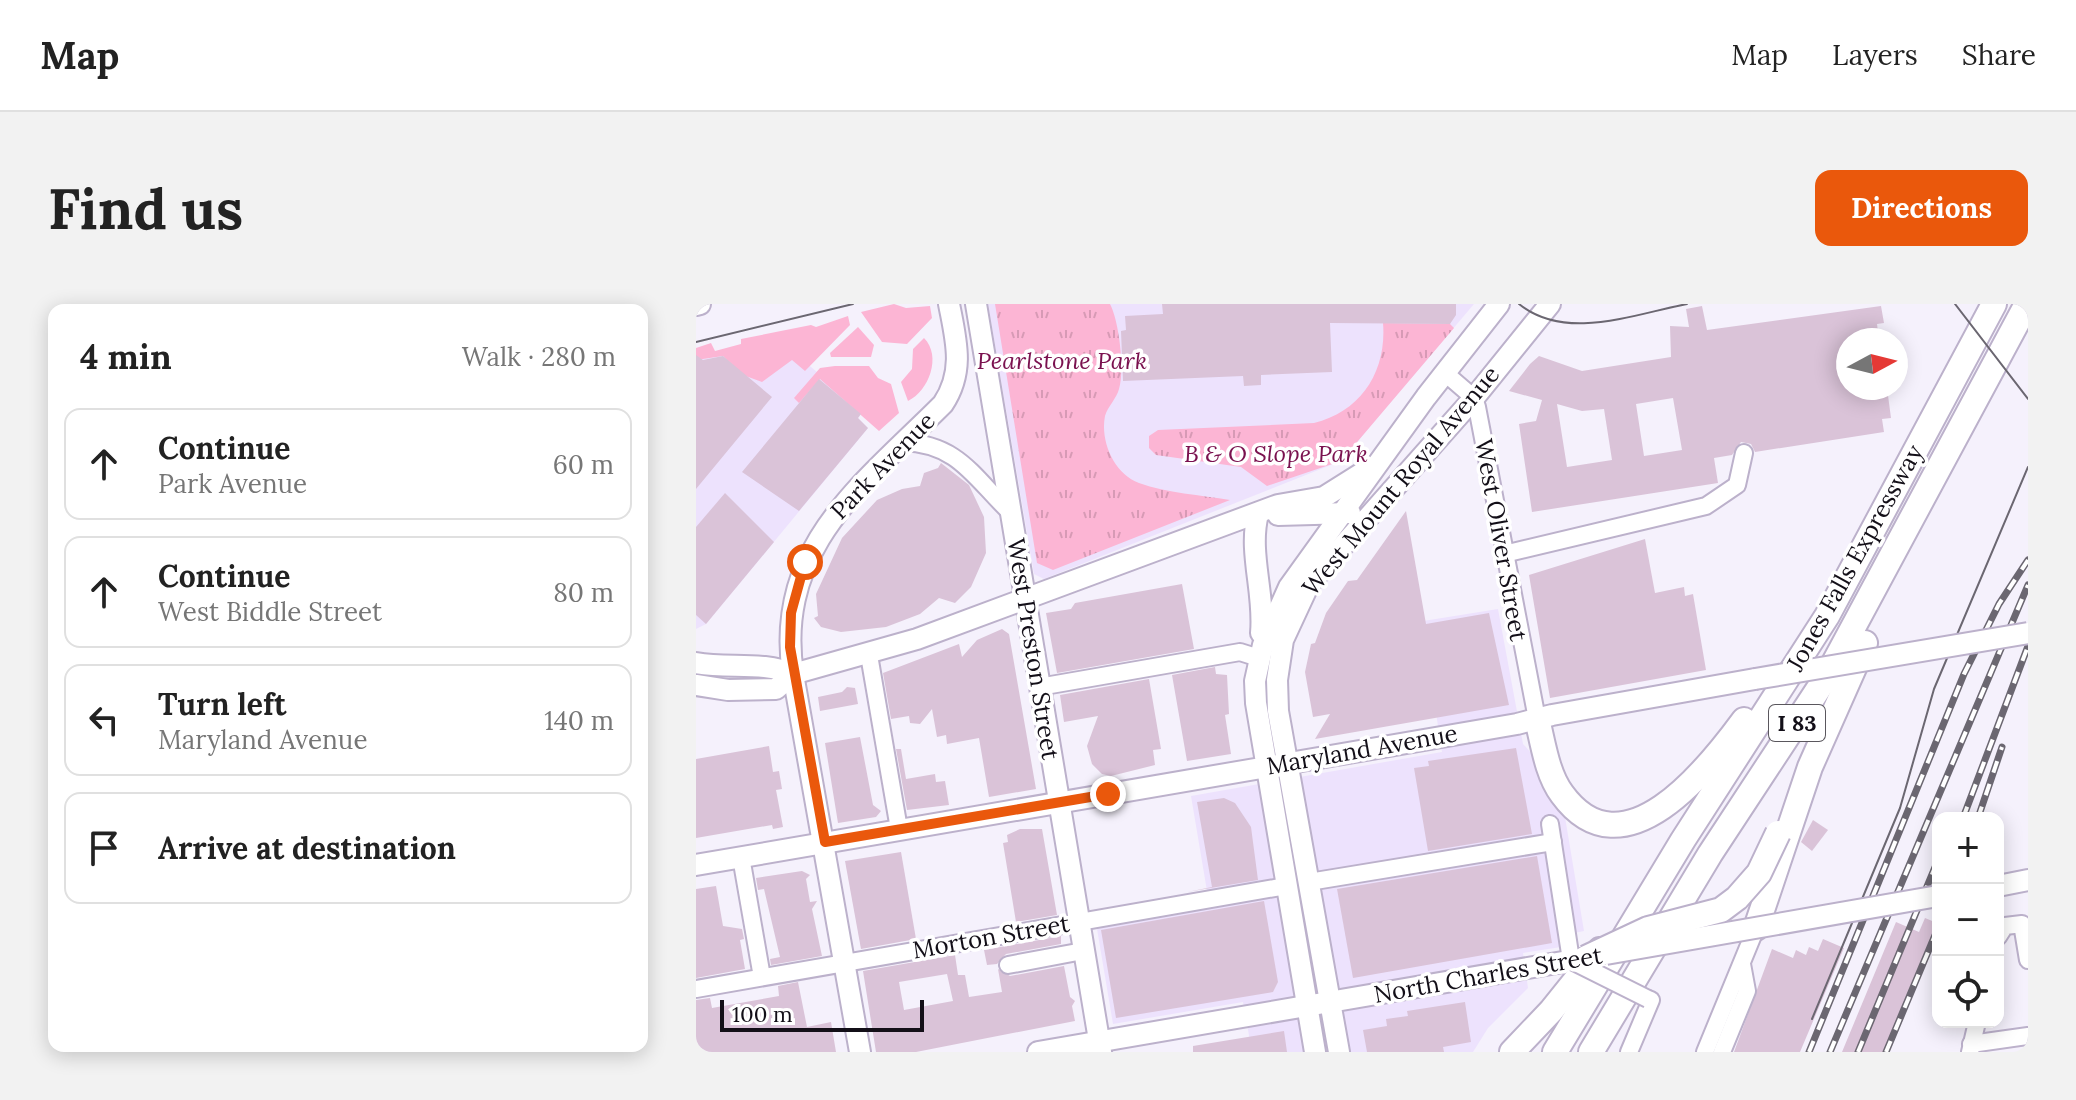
<!DOCTYPE html>
<html lang="en">
<head>
<meta charset="utf-8">
<style>
  body { margin:0; font-family:Lora,serif; background:#f2f2f2; color:#222 }
  .controls { position:absolute; right:24px; bottom:24px; display:grid; overflow:hidden; border-radius:16px; box-shadow:0 4px 20px #0003 }
  .controls button { width:72px; height:72px; display:grid; place-items:center; padding:0; border:0; border-bottom:2px solid #e0e0e0; background:#fff; color:#222; font:40px sans-serif }
  .compass { position:absolute; left:1140px; top:24px; width:72px; height:72px; border-radius:50%; background:#fff; box-shadow:0 4px 20px #0003; rotate:83deg }
  .scale { position:absolute; left:24px; bottom:20px; width:204px; box-sizing:border-box; padding-left:8px; border:4px solid #130f18; border-top:0; font-size:22px; line-height:28px; white-space:nowrap; color:#130f18; -webkit-text-stroke:6px #fff; paint-order:stroke }
  .stop { position:absolute; width:24px; height:24px; margin:-18px; border:6px solid #ea580c; border-radius:50%; background:#fff }
  .stop.end { background:#ea580c; border-color:#fff; box-shadow:0 2px 8px #0008 }
  .list { margin:0; padding:0; list-style:none }
  h2 { display:flex; justify-content:space-between; align-items:center; height:104px; margin:0; padding:0 32px; font-size:34px }
  h2 small { font-size:26px; font-weight:400; color:#767676 }
  .list li { display:grid; grid-template-columns:52px 1fr auto; gap:24px; align-items:center; box-sizing:border-box; height:112px; margin:0 16px 16px; padding:0 16px; border:2px solid #e0e0e0; border-radius:16px }
  .list b { display:block; font-size:30px; white-space:nowrap }
  .list p { margin:0; font-size:26px; white-space:nowrap; color:#767676 }
  .list em { font-size:26px; font-style:normal; color:#767676 }
  .icon { flex:none; width:44px; height:44px; fill:none; stroke:currentColor; stroke-width:2; stroke-linecap:round; stroke-linejoin:round }
  .map { position:relative; flex:none; width:1332px; height:748px; overflow:hidden; border-radius:16px }
  header { display:flex; align-items:center; gap:48px; box-sizing:border-box; height:112px; padding:0 40px; background:#fff; border-bottom:2px solid #e0e0e0 }
  header strong { font-size:38px }
  nav { display:flex; gap:44px; margin-inline-start:auto; font-size:28px }
  .intro { display:flex; align-items:center; justify-content:space-between; box-sizing:border-box; height:192px; padding:0 48px }
  h1 { margin:0; font-size:56px }
  .button { padding:20px 36px; border-radius:16px; background:#ea580c; color:#fff; font-size:28px; font-weight:700 }
  main { display:flex; gap:48px; padding:0 48px }
  aside { flex:1; background:#fff; border-radius:16px; box-shadow:0 4px 20px #0003 }
  .map>svg:first-child { display:block }
  .built { fill:#ede2fd }
  .grass { fill:#fcb5d4 }
  .park { fill:url(#park-tufts) }
  .building { fill:#dac3d8; fill-rule:evenodd }
  .lines { fill:none; stroke-linecap:round; stroke-linejoin:round }
  .minor-casing { stroke:#bcb1cb; stroke-width:20 }
  .major-casing { stroke:#bcb1cb; stroke-width:24 }
  .highway-casing { stroke:#bcb1cb; stroke-width:28 }
  .minor { stroke:#fff; stroke-width:16 }
  .major { stroke:#fff; stroke-width:20 }
  .highway { stroke:#fff; stroke-width:24 }
  .tram { stroke:#6b6771; stroke-width:2 }
  .rail-casing { stroke:#6b6771; stroke-width:7 }
  .rail { stroke:#fff; stroke-width:4; stroke-dasharray:12; stroke-linecap:butt }
  .minor-bridge-casing { stroke:#bcb1cb; stroke-width:20; stroke-linecap:butt }
  .major-bridge-casing { stroke:#bcb1cb; stroke-width:24; stroke-linecap:butt }
  .highway-bridge-casing { stroke:#bcb1cb; stroke-width:28; stroke-linecap:butt }
  .minor-bridge { stroke:#fff; stroke-width:16 }
  .major-bridge { stroke:#fff; stroke-width:20 }
  .highway-bridge { stroke:#fff; stroke-width:24 }
  .route { stroke:#ea580c; stroke-width:10 }
  .labels { text-anchor:middle; stroke-width:7; stroke-linejoin:round; paint-order:stroke }
  .shield { fill:#fff; stroke:#5a575d; stroke-width:2 }
  .shield-label { font-size:22px; font-weight:bold; fill:#130f18 }
  .park-label { font-size:24px; font-style:italic; fill:#7a114f; stroke:#fff }
  .street-label { font-size:24px; fill:#130f18; stroke:#fff }
</style>
</head>
<body>
<header>
<strong>Map</strong>
<nav><a>Map</a><a>Layers</a><a>Share</a></nav>
</header>
<div class="intro"><h1>Find us</h1><a class="button">Directions</a></div>
<main>
<aside>
<h2>4 min<small>Walk · 280 m</small></h2>
<ul class="list">
<li><svg class="icon" aria-label="ahead" viewBox="0 0 24 24"><path d="M12 20V5M6 11l6-6 6 6"/></svg><div><b>Continue</b><p>Park Avenue</p></div><em>60 m</em></li>
<li><svg class="icon" aria-label="ahead" viewBox="0 0 24 24"><path d="M12 20V5M6 11l6-6 6 6"/></svg><div><b>Continue</b><p>West Biddle Street</p></div><em>80 m</em></li>
<li><svg class="icon" aria-label="left" viewBox="0 0 24 24"><path d="M17 20v-9H6M10 6l-5 5 5 5"/></svg><div><b>Turn left</b><p>Maryland Avenue</p></div><em>140 m</em></li>
<li><svg class="icon" aria-label="arrive" viewBox="0 0 24 24"><path d="M6 21V4h12l-3 4 3 4H6"/></svg><div><b>Arrive at destination</b></div></li>
</ul>
</aside>
<div class="map">
<svg width="1332" height="748" viewBox="0 0 1332 748">
  <defs>
    <pattern id="park-tufts" width="24" height="20" patternUnits="userSpaceOnUse" patternTransform="scale(2)"><rect width="24" height="20" fill="#fcb5d4"/><path d="M3 7l-1-3M5 7V3M7 7l1-3M15 17l-1-3M17 17v-4M19 17l1-3" fill="none" stroke="#d79ab5"/></pattern>
  </defs>
  <rect width="100%" height="100%" fill="#f5f1fc"/>
  <g class="built">
    <path d="M292,0H778L645,157L348,275L338,270Z"/>
    <path d="M28,51L95,52L108,57L167,107L162,114L172,124L10,320L0,325V55Z"/>
    <path d="M802,305L827,440L837,451L848,486L869,513L888,627L864,632L865,643L827,649L832,684L792,724L777,748H556L547,698L417,720L399,613L512,593L495,492L746,448L734,370L721,318Z"/>
  </g>
  <g class="grass">
    <path d="M198,0L210,4L234,2L236,14L211,40L186,38L165,8Z"/>
    <path d="M152,12L154,21L109,67L96,56L66,78L47,71L27,52L0,56V44L15,39L19,47L45,40V35L115,21L120,23Z"/>
    <path d="M162,23L178,41L175,53H135L134,49Z"/>
    <path d="M228,34C246,52 233,87 212,97L205,78L216,65L217,45Z"/>
    <path d="M139,62H173L182,74L195,80L203,109L183,127L124,75L103,99L98,94L124,64Z"/>
  </g>
  <g class="park">
    <path d="M299,0H414C423,17 429,65 423,85C421,94 412,102 409,112C404,137 418,170 443,179C471,189 505,191 534,196L357,266L341,259Z"/>
    <path d="M687,19L754,20L758,24L645,157L571,182L545,163L460,151L453,144V132L462,126L618,119C665,108 691,67 687,19Z"/>
  </g>
  <g class="building">
    <path d="M466,0H760V11L754,20L634,19L636,68L565,71V81L548,82L547,72L427,77L425,27L430,26L429,12L467,10Z"/>
    <path d="M1006,2L1011,26L1185,2L1188,19L1181,20L1183,36H1152V84H1191L1195,114L1186,115L1188,128L1059,148L1055,140L1045,138L1036,151L1018,154L1022,179L836,208L823,120L840,117L846,96L813,87L834,60L843,52L886,67L975,53L974,22L993,23L990,5ZM977,94L986,146L948,152L940,100ZM861,100L886,107L908,105L916,156L871,163Z"/>
    <path d="M0,51L7,56L27,52L76,93L0,185Z"/>
    <path d="M123,75L165,110L162,114L172,124L103,207L46,168Z"/>
    <path d="M245,159L273,181L288,213L290,249L275,283L259,299L243,294L224,310L190,323L145,328L125,323L118,314L122,312L120,290L146,234L181,196L206,185L224,182L228,169L242,164Z"/>
    <path d="M29,189L78,238L10,320L0,311V223Z"/>
    <path d="M710,207L730,320L793,309L813,401L619,435L634,410L617,413L609,368L615,340L619,339L630,309L652,277L661,276Z"/>
    <path d="M949,235L959,289L988,283L989,292L997,290L1010,366L854,394L833,271Z"/>
    <path d="M486,280L498,345L361,369L350,309L375,305L379,299Z"/>
    <path d="M306,325L313,330L340,485L293,493L283,434L251,440L250,431L241,433L236,405L224,420L214,419L213,412L195,415L187,369L263,340L266,353L281,336Z"/>
    <path d="M519,363L520,370L531,371L533,410L529,411L535,450L491,457L476,371Z"/>
    <path d="M453,375L465,445L457,446L459,461L415,472L406,470L396,460L391,442L402,412L368,418L364,391Z"/>
    <path d="M151,383L159,384L162,400L124,407L122,393L146,388Z"/>
    <path d="M164,433L177,501L185,507L180,513L142,519L129,439Z"/>
    <path d="M73,442L77,468L83,467L86,485L80,486L87,523L77,525L76,521L0,534V455Z"/>
    <path d="M820,444L836,530L732,547L718,464L733,462L732,457Z"/>
    <path d="M200,445H205L210,475L239,470L240,478L249,477L253,501L211,506Z"/>
    <path d="M528,494L539,499L555,523L562,576L491,588L516,583L501,498Z"/>
    <path d="M1117,516L1132,526L1116,547L1105,538Z"/>
    <path d="M324,525H346L361,611L320,618L307,539L312,538L311,531Z"/>
    <path d="M205,548L220,635L165,645L149,557Z"/>
    <path d="M841,552L856,639L657,674L641,585Z"/>
    <path d="M106,567L114,571L110,575L114,598L121,597L116,605L126,652L75,661L74,655L84,653L68,585L62,586L60,574Z"/>
    <path d="M20,582L27,622L46,625L48,635L44,636L49,665L0,674V585Z"/>
    <path d="M568,597L582,678L577,688L420,714L405,626Z"/>
    <path d="M1229,614L1241,619L1187,748H1146L1200,618L1223,628Z"/>
    <path d="M365,632V640L310,650L301,660L291,661L288,646Z"/>
    <path d="M1127,635L1148,644L1104,748H1038L1076,645L1097,654L1100,646L1110,651L1113,643L1122,647Z"/>
    <path d="M259,651L262,671H269L273,693L306,688L302,665L314,672L368,662L374,693L379,697L376,702L379,717L220,748H180L167,667ZM251,670L257,697L208,706L203,678Z"/>
    <path d="M102,678L111,723L135,718L140,748H0V696L14,694L16,704L83,692L82,682Z"/>
    <path d="M769,698L775,738L747,743L748,748H671L667,726L691,722L690,715L712,712L711,707Z"/>
    <path d="M588,727L591,748H497V742Z"/>
  </g>
  <g class="lines">
    <g class="minor-casing">
      <g id="minor">
        <path d="M749,69L778,94L781,103L841,415"/>
        <path d="M207,138C263,140 278,174 315,209"/>
        <path d="M808,250L1010,202L1041,181L1048,149"/>
        <path d="M173,351L203,525"/>
        <path d="M343,383L544,348L563,354"/>
        <path d="M854,520L875,656L878,658"/>
        <path d="M45,553L66,673"/>
        <path d="M613,578L857,538"/>
        <path d="M1302,633L1309,622L1326,620L1332,656"/>
        <path d="M312,661L387,647"/>
        <path d="M0,685L590,582"/>
        <path d="M1275,740L1332,732"/>
        <path d="M933,748L955,696L952,695"/>
        <path d="M1009,748L1060,624"/>
        <path d="M1026,748L1051,687L1046,660"/>
        <path d="M1274,748L1281,718"/>
      </g>
    </g>
    <g class="major-casing">
      <g id="major">
        <path d="M280,0L405,748"/>
        <path d="M0,1L4,0"/>
        <path d="M562,210C552,248 569,289 565,329"/>
        <path d="M582,211L654,209"/>
        <path d="M0,359C32,365 67,357 97,370"/>
        <path d="M0,381L32,386L80,385L97,370L221,335L582,201L628,193L671,166"/>
        <path d="M0,561L821,420L856,411L1059,375"/>
        <path d="M1302,582L1332,576"/>
        <path d="M164,748L97,370C78,243 167,180 247,100C269,67 260,36 253,0"/>
        <path d="M342,748L890,654"/>
        <path d="M619,748L560,399L559,377L567,341L593,283L730,93L803,0"/>
        <path d="M643,748L582,407L581,376L587,336L613,280L778,94L854,0"/>
      </g>
    </g>
    <g class="highway-casing">
      <g id="highway">
        <path d="M841,415C847,439 851,470 866,490C927,574 1012,465 1048,416"/>
        <path d="M1060,624L1114,463L1169,339"/>
        <path d="M816,748L855,707L904,646"/>
        <path d="M859,748L987,536L1131,312L1298,0"/>
        <path d="M895,748L1014,550L1131,372L1331,0"/>
      </g>
    </g>
    <use href="#minor" class="minor"/>
    <use href="#major" class="major"/>
    <use href="#highway" class="highway"/>
    <g class="tram">
      <path d="M823,0C870,38 938,10 991,0"/>
      <path d="M1259,0L1332,95"/>
      <path d="M0,38L157,0"/>
      <path d="M1116,715L1204,504L1238,385L1332,163"/>
    </g>
    <g class="rail-casing">
      <g id="rail">
        <path d="M1267,514L1332,342"/>
        <path d="M1282,514L1306,443"/>
        <path d="M1113,748L1268,370L1303,300L1332,256"/>
        <path d="M1134,748L1332,281"/>
        <path d="M1162,748L1242,556"/>
        <path d="M1190,748L1242,624"/>
      </g>
    </g>
    <use href="#rail" class="rail"/>
    <g class="minor-bridge-casing">
      <path id="minor-bridge" d="M878,658L952,695"/>
    </g>
    <g class="major-bridge-casing">
      <g id="major-bridge">
        <path d="M1059,375L1332,329"/>
        <path d="M910,650L1242,592"/>
      </g>
    </g>
    <g class="highway-bridge-casing">
      <path id="highway-bridge" d="M890,654L952,625L1025,606L1041,594L1063,569L1082,529"/>
    </g>
    <use href="#minor-bridge" class="minor-bridge"/>
    <use href="#major-bridge" class="major-bridge"/>
    <use href="#highway-bridge" class="highway-bridge"/>
  </g>
  <g class="lines">
    <path class="route" d="M109,258L95,309L94,343L129,538L412,490"/>
  </g>
  <g class="labels">
    <rect class="shield" x="1073" y="401" width="56" height="36" rx="6"/>
    <g class="shield-label">
      <text x="1101" y="427">I 83</text>
    </g>
    <g class="park-label">
      <text x="366" y="65">Pearlstone Park</text>
      <text x="580" y="158">B &amp; O Slope Park</text>
    </g>
    <g class="street-label">
      <text transform="translate(187 162) rotate(-46)" y="8">Park Avenue</text>
      <text transform="translate(705 177) rotate(-50)" y="8">West Mount Royal Avenue</text>
      <text transform="translate(805 236) rotate(80)" y="8">West Oliver Street</text>
      <text transform="translate(1159 254) rotate(-61)" y="8">Jones Falls Expressway</text>
      <text transform="translate(337 345) rotate(81)" y="8">West Preston Street</text>
      <text transform="translate(666 446) rotate(-10)" y="8">Maryland Avenue</text>
      <text transform="translate(295 633) rotate(-10)" y="8">Morton Street</text>
      <text transform="translate(792 671) rotate(-10)" y="8">North Charles Street</text>
    </g>
  </g>
</svg>
<div class="controls">
<button>+</button>
<button>−</button>
<button><svg class="icon" aria-label="locate" viewBox="0 0 24 24"><circle cx="12" cy="12" r="6"/><path d="M12 2v4M12 18v4M2 12h4M18 12h4"/></svg></button>
</div>
<svg class="compass" viewBox="-18 -18 36 36"><path d="M0-13l5 13h-10z" fill="#e53935"/><path d="M0 13l5-13h-10z" fill="#767676"/></svg>
<div class="scale">100 m</div>
<div class="stop" style="left:109px;top:258px"></div>
<div class="stop end" style="left:412px;top:490px"></div>
</div>
</main>
</body>
</html>
